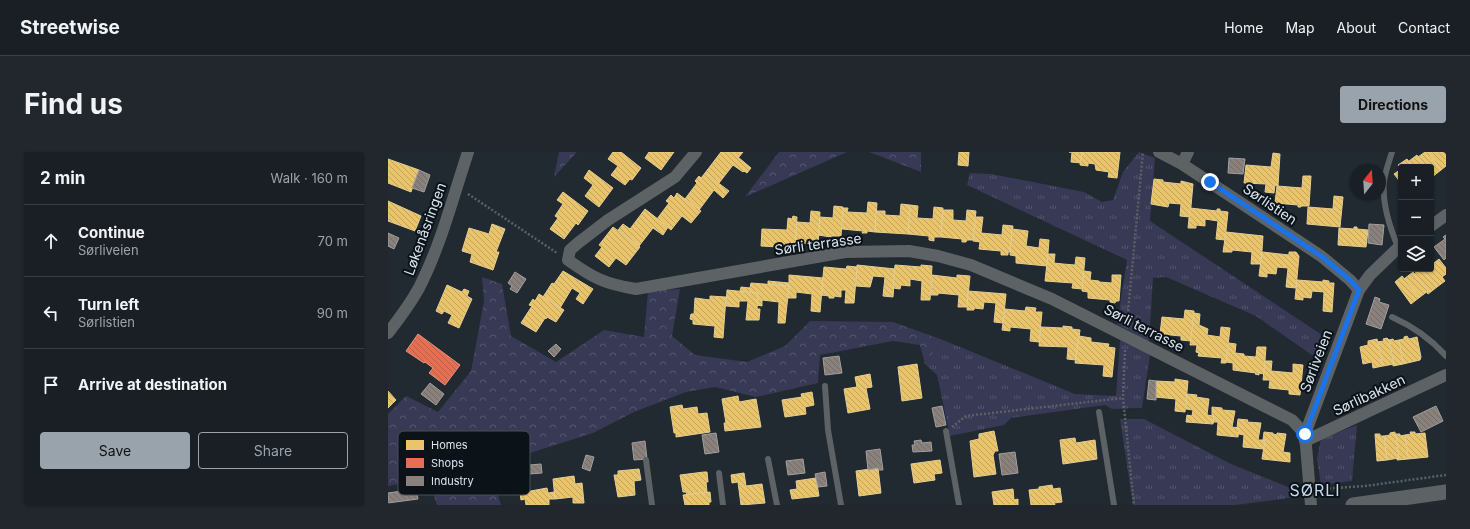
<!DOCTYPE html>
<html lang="en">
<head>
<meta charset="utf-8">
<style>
  body { margin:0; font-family:Inter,sans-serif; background:#22272d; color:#f1f3f6 }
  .controls { position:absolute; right:12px; top:12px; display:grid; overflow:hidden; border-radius:4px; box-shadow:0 1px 3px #0004 }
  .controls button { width:36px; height:36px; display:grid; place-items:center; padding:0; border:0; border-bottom:1px solid #373d42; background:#191f25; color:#f1f3f6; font:20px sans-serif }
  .compass { position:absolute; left:962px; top:12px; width:36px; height:36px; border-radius:50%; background:#191f25; box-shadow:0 1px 3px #0004; rotate:17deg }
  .stop { position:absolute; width:12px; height:12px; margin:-9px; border:3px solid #1a73e8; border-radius:50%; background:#fff }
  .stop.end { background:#1a73e8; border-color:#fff; box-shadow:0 1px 4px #0008 }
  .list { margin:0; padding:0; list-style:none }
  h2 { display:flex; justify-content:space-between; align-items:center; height:52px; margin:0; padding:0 16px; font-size:17px }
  h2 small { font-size:13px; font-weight:400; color:#9fa2a7 }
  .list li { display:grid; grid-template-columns:26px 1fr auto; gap:12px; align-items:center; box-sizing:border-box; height:72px; padding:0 16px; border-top:1px solid #373d42 }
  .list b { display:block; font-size:15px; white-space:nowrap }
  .list p { margin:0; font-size:13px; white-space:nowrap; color:#9fa2a7 }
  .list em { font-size:13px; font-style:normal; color:#9fa2a7 }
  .actions { display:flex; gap:8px; padding:12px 16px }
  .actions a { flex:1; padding:9px 0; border:1px solid #99a3ac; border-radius:4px; text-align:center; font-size:14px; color:#99a3ac }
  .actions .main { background:#99a3ac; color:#111 }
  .icon { flex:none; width:22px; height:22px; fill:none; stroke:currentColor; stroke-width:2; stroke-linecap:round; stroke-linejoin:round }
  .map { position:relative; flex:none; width:1058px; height:353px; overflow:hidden; border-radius:4px }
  header { display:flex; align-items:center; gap:24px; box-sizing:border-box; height:56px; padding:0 20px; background:#191f25; border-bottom:1px solid #373d42 }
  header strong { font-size:19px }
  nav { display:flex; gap:22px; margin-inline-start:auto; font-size:14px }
  .intro { display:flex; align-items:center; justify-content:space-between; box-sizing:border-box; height:96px; padding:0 24px }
  h1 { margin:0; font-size:28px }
  .button { padding:10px 18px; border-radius:4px; background:#99a3ac; color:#111; font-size:14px; font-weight:700 }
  main { display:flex; gap:24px; padding:0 24px }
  aside { flex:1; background:#191f25; border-radius:4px; box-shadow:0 1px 3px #0004 }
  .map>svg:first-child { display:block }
  .grass { fill:url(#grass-tufts) }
  .forest { fill:url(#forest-crowns) }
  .homes { fill:url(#homes-back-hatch); stroke:#e4ce92 }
  .shops { fill:url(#shops-back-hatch); stroke:#e39280 }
  .industry { fill:url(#industry-back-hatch); stroke:#a29f9e }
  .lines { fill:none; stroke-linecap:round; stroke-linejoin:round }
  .path { stroke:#5c6164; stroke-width:2.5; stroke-dasharray:2 2; stroke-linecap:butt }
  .service { stroke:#5d6265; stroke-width:6 }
  .minor { stroke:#5d6265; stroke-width:12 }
  .tertiary { stroke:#5d6265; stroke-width:15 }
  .route { stroke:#1a73e8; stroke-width:5 }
  .labels { text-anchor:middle; stroke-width:4; stroke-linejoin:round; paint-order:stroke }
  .street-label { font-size:14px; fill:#dae4ee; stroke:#0b1218 }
  .quarter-label { font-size:16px; letter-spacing:1px; fill:#c6daee; stroke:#0b1218 }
  .key { fill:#0b1218; stroke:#495158; stroke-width:1 }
  .key-label { font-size:11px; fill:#dae4ee }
</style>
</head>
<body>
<header>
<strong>Streetwise</strong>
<nav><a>Home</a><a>Map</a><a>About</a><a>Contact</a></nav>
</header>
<div class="intro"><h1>Find us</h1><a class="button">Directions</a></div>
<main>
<aside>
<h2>2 min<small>Walk · 160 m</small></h2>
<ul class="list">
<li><svg class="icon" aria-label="ahead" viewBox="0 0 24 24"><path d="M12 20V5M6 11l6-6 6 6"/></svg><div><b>Continue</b><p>Sørliveien</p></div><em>70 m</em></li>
<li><svg class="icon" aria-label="left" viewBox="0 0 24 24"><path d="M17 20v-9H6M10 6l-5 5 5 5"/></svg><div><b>Turn left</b><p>Sørlistien</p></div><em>90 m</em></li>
<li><svg class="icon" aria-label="arrive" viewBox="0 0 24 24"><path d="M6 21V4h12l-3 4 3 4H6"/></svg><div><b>Arrive at destination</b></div></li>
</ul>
<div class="actions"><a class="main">Save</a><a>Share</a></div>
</aside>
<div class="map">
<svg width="1058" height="353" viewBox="0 0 1058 353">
  <defs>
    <pattern id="grass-tufts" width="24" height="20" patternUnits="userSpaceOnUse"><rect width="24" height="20" fill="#383955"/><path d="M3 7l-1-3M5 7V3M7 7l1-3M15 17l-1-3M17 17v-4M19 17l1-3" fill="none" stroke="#54566e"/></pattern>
    <pattern id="forest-crowns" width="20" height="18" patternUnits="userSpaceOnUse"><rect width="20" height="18" fill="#383955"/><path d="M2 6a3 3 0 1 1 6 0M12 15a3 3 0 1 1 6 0" fill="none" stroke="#54566e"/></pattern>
    <pattern id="homes-back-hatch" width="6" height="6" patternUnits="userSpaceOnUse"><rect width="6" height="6" fill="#e9c46a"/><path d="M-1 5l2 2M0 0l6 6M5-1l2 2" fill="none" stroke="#bfa461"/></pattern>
    <pattern id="shops-back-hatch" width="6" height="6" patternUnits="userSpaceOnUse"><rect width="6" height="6" fill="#e76f51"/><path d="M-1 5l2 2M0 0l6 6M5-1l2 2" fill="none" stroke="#b5624e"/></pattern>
    <pattern id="industry-back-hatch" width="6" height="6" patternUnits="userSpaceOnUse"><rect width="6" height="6" fill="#8a817c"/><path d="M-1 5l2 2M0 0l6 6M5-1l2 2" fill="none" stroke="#706c69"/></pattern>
  </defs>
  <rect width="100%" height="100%" fill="#212931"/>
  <g class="grass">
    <path d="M751,0L767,6L762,69L937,185L934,204L931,208L868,164L778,125L765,126L761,190L729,172L739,108L579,33L582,21L603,22L696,40L714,50L725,48L735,20Z"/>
    <path d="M555,188L687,242L728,244L732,188L762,203L754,256L724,257L717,253L623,266L616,273L562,284L549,223L537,212Z"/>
    <path d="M732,267H756L843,312L905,337L908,345L847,353H745Z"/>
    <path d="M969,273L964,329L933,333L929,307L933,287Z"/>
  </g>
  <g class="forest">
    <path d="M171,0H189L166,25Z"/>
    <path d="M391,0H459L357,45Z"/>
    <path d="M481,0H533V20Z"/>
    <path d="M94,125L114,132L123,184L168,210L216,178L256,185L260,139L292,137L284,184L307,203L359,210L397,194L422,169L505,170L555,188L537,212L532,193L505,189L432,203L430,231L368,245L327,235L298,240L246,260L205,281L142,301L102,317L113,353H49L40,326L0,334V262L18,244L50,260L83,219L96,149Z"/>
  </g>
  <g class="homes">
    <path d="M225,0H233L253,16L244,28L242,27L237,33L223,23L230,14L220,7Z"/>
    <path d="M261,0H286L273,18L257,6Z"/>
    <path d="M333,0H344L363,16L359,21L356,19L355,20L345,13L331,31L317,21Z"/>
    <path d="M344,0H355L351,5Z"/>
    <path d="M571,0H581L580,14L570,13Z"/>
    <path d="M681,0H694L693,11L683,10L684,0Z"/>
    <path d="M694,0H732L729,26L720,25L721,20L708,18L707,12L700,11V14L692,13Z"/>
    <path d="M1037,0H1040L1053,18L1044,25L1043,23V15H1038L1030,5Z"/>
    <path d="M1040,0H1058V14L1053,18Z"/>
    <path d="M885,1L892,2L890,34L887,33L886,41L877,40L878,32L856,31L858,13L883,15Z"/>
    <path d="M1029,3L1030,5L1038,15H1025L1021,9Z"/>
    <path d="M0,7L31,18L23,40L0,31Z"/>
    <path d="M1019,7L1025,15H1013V31L1006,22L1013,17L1010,13Z"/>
    <path d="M201,18L225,36L211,55L197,44L205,33L196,26Z"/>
    <path d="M317,21L341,39L335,46L326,38L311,58L297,47L309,31L307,29L311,24L313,26Z"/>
    <path d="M915,24H923L921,54H913V55H910V53L887,51L889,34L914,36Z"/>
    <path d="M766,27L775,28V30L793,32V29L805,32L802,65L792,64L793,52L781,51L780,55L763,52Z"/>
    <path d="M175,40L200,59L190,73L188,71L176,87L162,77L170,66L167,64L175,52L169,48Z"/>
    <path d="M289,41L313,59L303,71L294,64L283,78L269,67L281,51L278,49L283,43L286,46Z"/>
    <path d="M946,44L955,45L952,75L919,72L920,55L945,57Z"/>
    <path d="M0,49L33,64L27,79L0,69Z"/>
    <path d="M480,50L489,51L487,80L479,79V81H474L475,79L454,77L455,56H460L459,60L479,61Z"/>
    <path d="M513,52L522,53L520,82L487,80L488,59H497V63L512,64Z"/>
    <path d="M522,53L530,54L529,66L545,67L546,55L555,56L553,85H546V89L541,88V84L520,82Z"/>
    <path d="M446,54L455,55L453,84H443V85L430,83L432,65L445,66Z"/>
    <path d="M802,56L829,59V57H832V59L840,60L837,88L828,87L830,69L817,67V74L808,73V76H800Z"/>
    <path d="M257,57L280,75L275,83L265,76L251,94L230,78L235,72L242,77Z"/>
    <path d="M555,58H565V68L578,69L579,58L588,59L585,88H579L578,90H574V87L553,85Z"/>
    <path d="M423,59L432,60L430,93L413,91V88H407L409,70L422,71Z"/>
    <path d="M405,64L409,65L407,97L399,96V100L390,99V95L373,94L374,77L399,78L400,66L404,67Z"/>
    <path d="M588,65H595L593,81L614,83L615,73L625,74L622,100H620V103H613V99L591,97L592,90L585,89Z"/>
    <path d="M104,72L117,77L108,100H111L105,118L82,110L84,102L74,99L81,76L101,82Z"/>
    <path d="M225,75L252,95L238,113L228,106L221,115L207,104L214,95L211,93Z"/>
    <path d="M966,75H969V77L980,78L978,95L950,93L951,76L966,77Z"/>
    <path d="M624,77L640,79L638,94L651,96L652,87L661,88L659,114L628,111V104L622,103Z"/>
    <path d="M838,80L875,84L873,112H863L864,100L844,98V100H835Z"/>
    <path d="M874,100L901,103V100H908L911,104L908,136L898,135L900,116L889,115L888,122L879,121V125L871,124Z"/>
    <path d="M660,102H667L666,111L675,112L687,113L688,105L697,106L694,137L684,136L685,131L657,129Z"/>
    <path d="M1043,107L1046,111L1051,107L1058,116V122L1054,125L1057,129L1049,135L1033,117H1043Z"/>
    <path d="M469,113L507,117L505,145L495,144L497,125L485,124L482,135L468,134Z"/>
    <path d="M507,113L533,115V113L544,114L542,148H533L534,129L522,127V134L513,133L512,137L505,136Z"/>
    <path d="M459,114L469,115L466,151H457L458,138H453V145L446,144V146H441V144L433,143L436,115L458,117Z"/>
    <path d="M1032,117H1033L1049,135L1040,142L1026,122Z"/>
    <path d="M175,119L205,137L195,152L188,147L192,141L184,136L172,156L155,145L164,131L166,132Z"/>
    <path d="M696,119L703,120L702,128L711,129V130L724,131V123H733L731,149H728L727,151L722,150V148L700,146V140L694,139Z"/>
    <path d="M1025,120L1040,139L1032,145L1016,127Z"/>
    <path d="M401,123L435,126L432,160L423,159L424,142L408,140V146H400L401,134L380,132V129L401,131Z"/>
    <path d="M544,123L569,126V123L582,124L579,155H570L571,143L550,141V143H543Z"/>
    <path d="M1014,124L1032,145L1023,152L1007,130Z"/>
    <path d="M909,128L935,130V128L941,129V131H946L944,160L935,159L936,140L924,139L923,146L915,145V148L907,147Z"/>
    <path d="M363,131L401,134L397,171H390L391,150L374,148V154L369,153L370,141L352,139L353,135L362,136Z"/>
    <path d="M59,133L74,140L76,137L81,139L79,144L84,147L71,176L60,171L64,163L56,159L54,162L48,159Z"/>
    <path d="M339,138L370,141L369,157H372L371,168H358L360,149H351V155L338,154Z"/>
    <path d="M580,139L618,142L615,171L606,170L608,151L596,150L595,157L586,156V158H579Z"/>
    <path d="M151,142L176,158L168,170L159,165L158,167L157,166L148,180L133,171L144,154L141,153L145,147L147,149Z"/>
    <path d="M322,144L338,145L335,186L326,185L327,174L305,172V168L302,167L303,162H306L307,146L322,148Z"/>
    <path d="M638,155L648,156L647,160H654L651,190L642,189L643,177L622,175V179L614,178L617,157L637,159Z"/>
    <path d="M797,158L806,159L803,189L793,188V184L772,182L774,165L796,167Z"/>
    <path d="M806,161L812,162L811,173L820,177L819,183L832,185L833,175L842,176L838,211H833L834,206L810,204L811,201L808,200L809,193H802Z"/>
    <path d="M675,174L684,175V177L692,178L688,208L679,207L680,195L651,194L653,175L675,176Z"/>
    <path d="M691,184L703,186V190L721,192L720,195L727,196L724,225L715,224L716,213L687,211Z"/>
    <path d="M1019,184L1021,187L1029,185L1033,205L1032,208L1015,212L1011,188L1016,187V185Z"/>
    <path d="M999,186L1001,188L1006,212L995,214L989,190L996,189L995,187Z"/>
    <path d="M989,187L995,214L985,216L984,210L975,212L972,195L980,193V189Z"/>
    <path d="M1005,187L1006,189L1011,188L1015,212L1005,214V212H1006L1001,188Z"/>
    <path d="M841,191L848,192L847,201L856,202V204L868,205L869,195H878L876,222L871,221V223L867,222L868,221L845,218V211L838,210Z"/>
    <path d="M877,209H884L883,219L905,221V212L915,213L912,243L901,242V238L881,236L882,228H875Z"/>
    <path d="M529,212L534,246L514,249L510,215Z"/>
    <path d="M482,222L484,235L478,236L482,257L460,261L456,237L469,235L467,225Z"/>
    <path d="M787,227L800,229L797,260L787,259L788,247L767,245L768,229L787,230Z"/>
    <path d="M0,239L8,248L0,256Z"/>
    <path d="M424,240L426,253L417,255L418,262L397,265L394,248L414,245L413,242Z"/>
    <path d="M799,242L809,243L808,245L821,247L819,263L826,264L825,272L798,270L799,263L804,264L805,258L798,257Z"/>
    <path d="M350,244L351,250L368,247L373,275L337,279L336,271H338L334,247Z"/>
    <path d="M294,253L295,257L309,255L310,262L319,261L322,280L288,285V281H286L282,255Z"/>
    <path d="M824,255L834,256V258L847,259L844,275L851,276L850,285L829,283L830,270H825L826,264L824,263Z"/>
    <path d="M850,267L860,268L859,270L873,271L870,288H877L876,297L855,295L856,283L851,282V276H849Z"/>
    <path d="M606,279L610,299H607L605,303L608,322L586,325L582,289L591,287V282Z"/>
    <path d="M876,280L885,281V282L889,283V281L898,282L895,300L902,301V310L874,307L877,288H875Z"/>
    <path d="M1007,280V282H1008L1011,306L999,308L996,284L1002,283V281Z"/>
    <path d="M1022,280H1027V282L1037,281L1040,305L1020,307L1017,283L1023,282Z"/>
    <path d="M987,282H992V284H996L999,308L989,309Z"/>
    <path d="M1008,282H1012V284L1017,283L1020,307L1009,308V306H1011Z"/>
    <path d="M687,286L688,291L707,288L709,307L675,312L672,288Z"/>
    <path d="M552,308L554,321L546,322L547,328L526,331L523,312Z"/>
    <path d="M490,316L493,341L471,344L468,319Z"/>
    <path d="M251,317L253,328L246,329L247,343L230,345L226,323H230V319Z"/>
    <path d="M316,320H319L320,330H318L319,340L299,343L298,340H295L292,323Z"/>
    <path d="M356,321L358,334L374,332L377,351L353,353L350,330L344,331L343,323Z"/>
    <path d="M186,324L187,332L194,331L196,351H185V345L167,347L165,327Z"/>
    <path d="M428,326L431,344L404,347L402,338L409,337L408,329Z"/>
    <path d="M664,333L665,337L672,336L674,350L666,351L667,353H643L641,338L651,337V335Z"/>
    <path d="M159,336L160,341L166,340L167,347H161V353H138L137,347L133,348L132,341Z"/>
    <path d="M625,337L626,348L630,347V353H606L604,340Z"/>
    <path d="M322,340L323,350H321V353H297L295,343Z"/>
  </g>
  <path class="shops" d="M30,182L72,213L57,233L41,221L45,216L37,210L36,211L18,199Z"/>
  <g class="industry">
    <path d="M841,6L857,7L855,22L840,21Z"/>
    <path d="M31,18L42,23L36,40L24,36Z"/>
    <path d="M981,72L996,73L994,93L980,91Z"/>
    <path d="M0,81L11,86L6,97L0,94Z"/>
    <path d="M1058,83V106L1056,108L1046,95L1057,87L1055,85Z"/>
    <path d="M127,120L138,127L129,141L122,137L124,134L120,131Z"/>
    <path d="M987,145L992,147L991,150L1001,153L993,177L978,172Z"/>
    <path d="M168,192L173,197L166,205L160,199Z"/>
    <path d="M451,204L454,221L437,223L435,206Z"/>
    <path d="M761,228L768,229V248L759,247Z"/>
    <path d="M42,231L56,242L48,253L33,242Z"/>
    <path d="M554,254L558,273L548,275L544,256Z"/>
    <path d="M1048,254L1055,269L1033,280L1025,265Z"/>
    <path d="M328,281L331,300L317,302L314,283Z"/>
    <path d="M533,288L534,291L543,290L544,299L525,300L524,293H527L526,289Z"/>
    <path d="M257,289L259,307L246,308L244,291Z"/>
    <path d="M492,297L495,318H490V316L480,318L478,299Z"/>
    <path d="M627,300L630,321L614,323L611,302Z"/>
    <path d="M198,303L206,305L202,319L194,316Z"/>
    <path d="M415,307L417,321L400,323L398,309Z"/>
    <path d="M153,312L154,321L141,322V313Z"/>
    <path d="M437,320L439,334L430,335L427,322Z"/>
    <path d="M28,336L30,347L0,351V341L21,338V337Z"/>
  </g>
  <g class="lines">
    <g class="path">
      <path d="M80,42L169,101"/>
      <path d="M739,171L755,0"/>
      <path d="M737,198L735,246L746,353"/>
      <path d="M564,275L578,264L735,246"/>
      <path d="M933,337L977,334L1058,323"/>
    </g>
    <g class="service">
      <path d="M1004,0C1001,10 997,20 996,30C994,51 1002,76 1010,95"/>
      <path d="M1004,165C1024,174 1043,187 1058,204"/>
      <path d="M437,234L440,278L453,353"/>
      <path d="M711,260L726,353"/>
      <path d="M558,279L571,353"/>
      <path d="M380,307L389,353"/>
      <path d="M258,308L264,353"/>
      <path d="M331,321L335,353"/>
    </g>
    <g class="minor">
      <path d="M308,0L287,25L220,68L190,91L182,98L180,108C205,126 217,132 248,137L457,100L521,99L550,104L583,113L664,147L904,268L917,282"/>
      <path d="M771,0L794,12L933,104L962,128L971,138"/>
      <path d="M794,12L800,0"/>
      <path d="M1043,74L1058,63"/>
      <path d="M0,181C11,167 22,152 31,136C53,93 65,45 80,0"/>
      <path d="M917,289L1058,223"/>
      <path d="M923,353L917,282L971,138L982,123L1013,93"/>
    </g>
    <path class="tertiary" d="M965,353L1058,340"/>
  </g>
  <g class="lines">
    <path class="route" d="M822,30L933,104L962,128L971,138L917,282"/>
  </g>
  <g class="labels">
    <g class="street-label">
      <text transform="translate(882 52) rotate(34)" y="5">Sørlistien</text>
      <text transform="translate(37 77) rotate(-70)" y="5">Løkenåsringen</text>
      <text transform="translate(430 92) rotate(-8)" y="5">Sørli terrasse</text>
      <text transform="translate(756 176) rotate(27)" y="5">Sørli terrasse</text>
      <text transform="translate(928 209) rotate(-69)" y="5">Sørliveien</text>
      <text transform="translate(981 243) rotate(-25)" y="5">Sørlibakken</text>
    </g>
    <g class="quarter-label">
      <text x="927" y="344">SØRLI</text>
    </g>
  </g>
  <rect x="10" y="279" width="132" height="64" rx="6" class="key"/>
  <rect x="18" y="288" width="18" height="10" fill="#e9c46a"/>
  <rect x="18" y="306" width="18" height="10" fill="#e76f51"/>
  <rect x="18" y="324" width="18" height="10" fill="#8a817c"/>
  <g class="key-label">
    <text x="43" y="297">Homes</text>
    <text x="43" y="315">Shops</text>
    <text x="43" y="333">Industry</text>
  </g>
</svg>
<div class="controls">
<button>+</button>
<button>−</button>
<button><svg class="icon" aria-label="layers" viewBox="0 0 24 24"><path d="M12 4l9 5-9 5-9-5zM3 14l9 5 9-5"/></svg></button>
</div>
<svg class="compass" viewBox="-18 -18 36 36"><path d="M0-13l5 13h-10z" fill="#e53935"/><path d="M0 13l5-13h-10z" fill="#9fa2a7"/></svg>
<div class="stop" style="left:917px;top:282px"></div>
<div class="stop end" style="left:822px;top:30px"></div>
</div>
</main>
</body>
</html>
